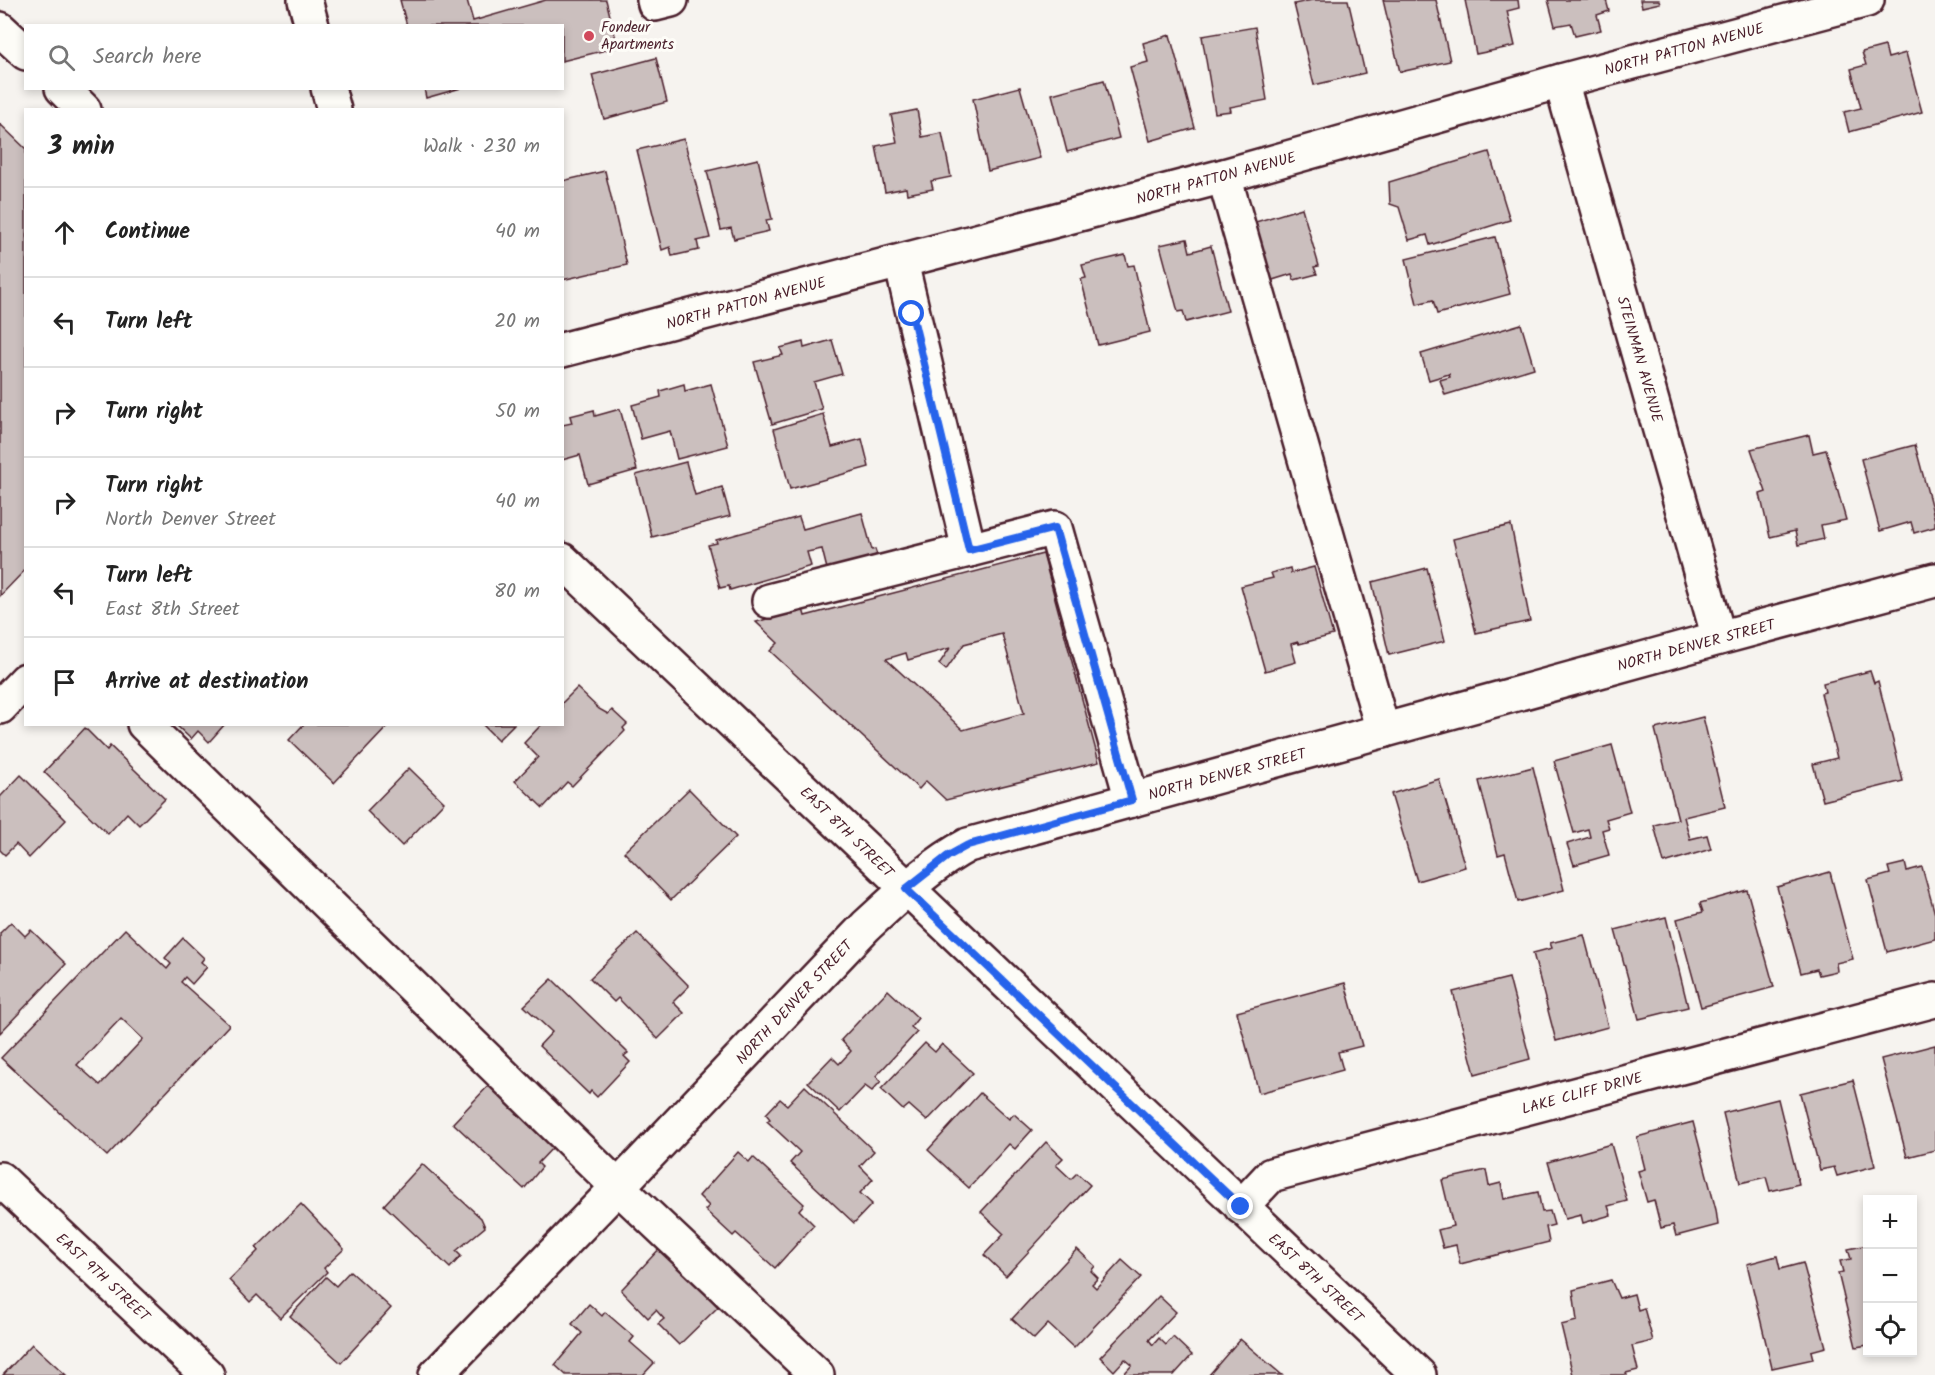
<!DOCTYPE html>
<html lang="en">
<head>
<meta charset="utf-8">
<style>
  body { margin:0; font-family:Kalam,sans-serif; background:#f6f6f6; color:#222 }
  .controls { position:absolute; right:18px; bottom:18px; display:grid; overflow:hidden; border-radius:0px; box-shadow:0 3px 9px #0003 }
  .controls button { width:54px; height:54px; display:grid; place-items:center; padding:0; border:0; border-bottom:2px solid #e0e0e0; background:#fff; color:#222; font:30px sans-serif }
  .stop { position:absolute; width:18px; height:18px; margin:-14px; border:4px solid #2563eb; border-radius:50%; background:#fff }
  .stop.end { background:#2563eb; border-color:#fff; box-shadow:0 2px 6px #0008 }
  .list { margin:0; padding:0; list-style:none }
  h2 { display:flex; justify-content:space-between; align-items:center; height:78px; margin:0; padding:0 24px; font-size:26px }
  h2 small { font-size:20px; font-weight:400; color:#767676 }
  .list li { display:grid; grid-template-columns:39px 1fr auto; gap:18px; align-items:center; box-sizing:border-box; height:90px; padding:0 24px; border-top:2px solid #e0e0e0 }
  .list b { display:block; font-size:22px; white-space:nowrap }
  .list p { margin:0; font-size:20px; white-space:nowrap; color:#767676 }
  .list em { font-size:20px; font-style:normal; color:#767676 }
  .icon { flex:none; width:33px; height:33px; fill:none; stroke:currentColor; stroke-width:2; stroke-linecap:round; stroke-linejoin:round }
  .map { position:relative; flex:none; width:1935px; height:1375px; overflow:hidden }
  .search { position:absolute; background:#fff; box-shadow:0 3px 9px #0003; left:24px; top:24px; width:540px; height:66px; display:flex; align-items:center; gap:15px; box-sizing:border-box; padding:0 21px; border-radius:0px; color:#767676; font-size:22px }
  .panel { position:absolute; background:#fff; box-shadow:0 3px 9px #0003; left:24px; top:108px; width:540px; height:618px; border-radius:0px }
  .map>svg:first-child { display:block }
  .building { fill:#cbbfbe; stroke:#4a1f2b; stroke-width:1.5; fill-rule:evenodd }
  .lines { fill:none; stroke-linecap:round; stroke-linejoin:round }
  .minor-casing { stroke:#4a1f2b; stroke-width:38 }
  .major-casing { stroke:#4a1f2b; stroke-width:38 }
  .minor { stroke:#fdfcf7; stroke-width:33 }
  .major { stroke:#fdfcf7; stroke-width:33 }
  .route { stroke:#2563eb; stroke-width:8 }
  .poi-dot { fill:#d1495b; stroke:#fdfcf7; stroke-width:2 }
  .labels { text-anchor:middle; stroke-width:6; stroke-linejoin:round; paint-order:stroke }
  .poi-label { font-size:15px; fill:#4a1f2b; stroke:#fdfcf7; text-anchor:start }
  .street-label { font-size:15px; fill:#4a1f2b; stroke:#fdfcf7 }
</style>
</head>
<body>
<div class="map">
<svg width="1935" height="1375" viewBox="0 0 1935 1375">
  <rect width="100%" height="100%" fill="#f6f3ef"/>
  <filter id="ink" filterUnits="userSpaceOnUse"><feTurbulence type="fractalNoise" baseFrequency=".0167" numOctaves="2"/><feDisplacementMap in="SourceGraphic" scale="12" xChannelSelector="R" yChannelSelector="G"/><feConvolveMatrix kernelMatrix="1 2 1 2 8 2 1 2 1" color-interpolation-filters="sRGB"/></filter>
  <g filter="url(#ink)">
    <g class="building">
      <path d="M400,0H467L473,21L546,0H606L618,47L562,61V26H407Z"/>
      <path d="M1312,0H1348L1365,73L1314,85L1294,4Z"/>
      <path d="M1383,0H1436L1450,61L1400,72Z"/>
      <path d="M1465,0H1518L1519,8L1507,11L1515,46L1476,54Z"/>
      <path d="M1548,0H1606L1609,11L1597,15L1601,30L1575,36L1571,23L1555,26Z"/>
      <path d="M1640,0H1659L1660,3L1642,7Z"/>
      <path d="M1255,27L1267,100L1230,107L1231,111L1215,113L1202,36Z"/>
      <path d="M1170,35L1195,128L1150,141L1130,67L1148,62L1143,43Z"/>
      <path d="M1885,46L1888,58L1906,53L1922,112L1849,132L1844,112L1861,108L1851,69L1866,65L1862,52Z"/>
      <path d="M656,58L667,102L604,119L592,75Z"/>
      <path d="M1104,80L1119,138L1067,152L1052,94Z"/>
      <path d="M1020,87L1040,158L988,171L973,99Z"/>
      <path d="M424,88H461L426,98Z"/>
      <path d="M917,110L922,137L942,133L951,177L931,181L933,189L907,194L906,188L885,192L876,146L897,142L891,115Z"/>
      <path d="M0,124L26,149V569L0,596Z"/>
      <path d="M684,139L710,238L697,241L699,250L672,256L670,247L662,250L637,150Z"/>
      <path d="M1489,152L1510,220L1430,245L1427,235L1409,240L1399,207L1390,204L1389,182Z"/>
      <path d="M758,159L772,219L766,220L769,231L734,239L731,228L721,230L707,171Z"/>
      <path d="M605,171L627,265L562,280V181Z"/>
      <path d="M1302,208L1319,266L1314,267L1317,274L1294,280L1292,274L1266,282L1249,224Z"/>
      <path d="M1495,237L1510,294L1437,314L1433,300L1417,304L1406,259Z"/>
      <path d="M1187,239L1190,252L1211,246L1228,311L1186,322L1183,311L1178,312L1160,245Z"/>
      <path d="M1125,255L1128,266L1134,265L1150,332L1098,345L1081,279L1086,278L1082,265Z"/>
      <path d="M1521,324L1534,368L1445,395L1440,380L1450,377L1449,374L1429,380L1421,354Z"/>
      <path d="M832,340L842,374L814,382L822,409L772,424L754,362L783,355L780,348L803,342L804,348Z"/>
      <path d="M684,384L685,391L711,384L728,446L677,459L670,431L641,439L632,405L661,397L660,391Z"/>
      <path d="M620,409L637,470L588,484L580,455L562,460V425L572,423L570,416L594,410L595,416Z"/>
      <path d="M823,414L832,447L862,439L869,467L790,489L774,429Z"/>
      <path d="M1809,435L1813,453L1826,450L1846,520L1821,525L1824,539L1798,545L1795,531L1770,537L1760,494L1766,492L1751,449Z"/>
      <path d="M1915,445L1935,520V527L1914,533L1911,522L1880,531L1861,459Z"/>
      <path d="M686,462L695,495L722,487L730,516L652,537L636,475Z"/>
      <path d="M862,513L872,550L875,549L877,555L827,569L822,549L807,552L811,566L730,590L729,586L720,588L708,545L717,543L716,540L799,517L803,529Z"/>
      <path d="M1511,525L1530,621L1476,633L1453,539Z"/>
      <path d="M1043,554L1099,762L946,800L926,781L919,789L770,651L778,643L756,622L803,609L805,616ZM1002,634L1024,713L963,730L886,659L906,653L908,660L950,648L939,664L946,670L964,644Z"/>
      <path d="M1314,567L1333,635L1299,644L1298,642L1291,644L1296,662L1265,671L1241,586L1273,578L1271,573L1290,568L1291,573Z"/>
      <path d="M1427,568L1445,641L1389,655L1372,582Z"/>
      <path d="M1870,671L1874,683L1878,681L1903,781L1823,801L1813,764L1837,758L1821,693L1825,692L1823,683Z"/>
      <path d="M577,688L599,709L608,714L612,710L627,724L623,728L625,731L572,786L567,782L543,808L515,781L538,757L524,743L542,724H562V703Z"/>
      <path d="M1703,717L1725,807L1684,817L1690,839L1707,835L1711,849L1664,863L1654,825L1678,819L1655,729Z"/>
      <path d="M175,724H225L209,742L198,731L191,739Z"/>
      <path d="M304,724H390L334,783L289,740Z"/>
      <path d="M482,724H514L498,740Z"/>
      <path d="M85,728L107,750L110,746L165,799L139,825L127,813L108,834L44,772Z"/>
      <path d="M1612,745L1630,812L1606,819L1609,828L1602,830L1609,855L1574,865L1567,844L1590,837L1588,829L1574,833L1554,761Z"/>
      <path d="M1533,767L1564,890L1518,902L1505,853L1498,855L1479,781Z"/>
      <path d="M409,768L444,802L402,846L367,811Z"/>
      <path d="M21,775L66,820L29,858L16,844L5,855L0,850V797Z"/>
      <path d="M1439,779L1465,867L1417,881L1391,794Z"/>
      <path d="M689,789L736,837L671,900L624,852Z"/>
      <path d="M1905,863L1907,871L1922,867L1935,914V939L1887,952L1868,880L1890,874L1888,867Z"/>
      <path d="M1830,872L1853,959L1836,963L1837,971L1819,975L1817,969L1801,973L1777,887Z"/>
      <path d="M1747,890L1774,987L1701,1007L1677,919L1703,912L1700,903Z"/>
      <path d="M1666,917L1688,1007L1639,1019L1615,930Z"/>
      <path d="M11,922L25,936L31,930L66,964L0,1033V933Z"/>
      <path d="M125,929L167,969L171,964L165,958L183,938L204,958L201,962L207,967L192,984L185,977L181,982L229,1025L107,1156L1,1058ZM121,1018L143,1039L100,1085L77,1065Z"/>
      <path d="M637,933L689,986L673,1002L684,1013L658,1039L618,998L614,1002L590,978Z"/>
      <path d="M1584,935L1608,1027L1556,1041L1533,953L1552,948L1550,943Z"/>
      <path d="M1509,978L1530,1059L1475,1074L1453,992Z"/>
      <path d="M552,979L628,1053L624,1056L630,1062L597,1097L591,1091L589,1094L539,1046L552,1032L524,1006Z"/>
      <path d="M1345,983L1362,1046L1338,1052L1343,1070L1259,1093L1237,1012Z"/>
      <path d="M888,990L918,1018L911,1027L917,1032L876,1076L881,1081L872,1091L865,1086L840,1112L808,1082L832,1057L839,1064L851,1051L841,1040Z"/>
      <path d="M925,1043L935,1052L942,1044L973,1073L927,1121L909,1105L903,1110L881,1089Z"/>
      <path d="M1935,1045V1150L1907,1157L1881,1059Z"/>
      <path d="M1853,1080L1875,1166L1837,1176L1834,1167L1820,1170L1800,1093Z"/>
      <path d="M490,1084L555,1145L538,1163L542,1167L524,1189L453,1123Z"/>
      <path d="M805,1086L874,1151L860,1166L873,1179L860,1193L872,1204L854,1223L790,1163L800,1152L767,1121L770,1119L766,1114L780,1099L787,1105Z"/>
      <path d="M980,1093L1009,1119L1014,1114L1032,1130L1015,1149L1009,1144L969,1188L928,1150Z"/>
      <path d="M1778,1099L1799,1184L1770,1191L1766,1177L1740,1183L1723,1113Z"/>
      <path d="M1693,1122L1716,1210L1718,1225L1676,1236L1673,1225L1661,1228L1654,1200L1647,1202L1638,1171L1645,1169L1637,1137Z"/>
      <path d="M1046,1142L1063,1158L1056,1165L1071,1179L1077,1173L1090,1185L1006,1276L984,1255L1004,1234L981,1212Z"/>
      <path d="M1611,1144L1627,1201L1608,1206L1611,1215L1583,1223L1581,1215L1565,1219L1548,1162Z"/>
      <path d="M738,1152L749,1162L753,1157L804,1204L799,1210L814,1225L775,1268L736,1233L733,1236L705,1210L709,1206L699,1196Z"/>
      <path d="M422,1164L481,1218L485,1227L456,1251L461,1256L450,1268L384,1205Z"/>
      <path d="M1486,1170L1489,1186L1501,1183L1504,1199L1538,1192L1542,1212L1550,1211L1554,1225L1546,1227L1549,1242L1460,1264L1456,1245L1443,1248L1438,1230L1453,1226L1442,1180Z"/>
      <path d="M301,1204L344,1249L324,1268L327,1272L280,1318L257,1295L250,1302L229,1280L258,1251L256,1248Z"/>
      <path d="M1868,1245V1345L1856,1347L1838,1273L1843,1272L1840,1261L1851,1259L1848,1249Z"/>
      <path d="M661,1247L718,1307L679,1345L658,1324L664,1319L656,1310L648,1318L621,1290Z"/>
      <path d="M1077,1249L1095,1266L1091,1271L1098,1278L1092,1284L1096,1288L1122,1260L1141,1277L1074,1348L1048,1324L1034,1339L1012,1319Z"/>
      <path d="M1777,1256L1780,1269L1803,1263L1826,1347L1811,1351L1813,1359L1772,1368L1747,1264Z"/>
      <path d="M350,1271L391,1308L341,1363L290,1316L326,1277L336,1286Z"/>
      <path d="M1611,1280L1619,1298L1634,1294L1638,1310L1644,1308L1653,1341L1632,1346L1638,1370L1626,1373L1627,1375H1573L1561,1325L1577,1321L1573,1290Z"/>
      <path d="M1159,1296L1176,1312L1149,1340L1153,1345L1159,1338L1166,1345L1173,1337L1192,1355L1174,1375H1123L1132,1365L1125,1359L1114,1371L1100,1357Z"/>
      <path d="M589,1304L602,1316L605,1312L634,1337L630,1342L654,1363L643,1375H566L555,1365L582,1333L572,1324Z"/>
      <path d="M1240,1339L1282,1375H1209Z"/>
      <path d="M32,1344L66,1375H3Z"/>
    </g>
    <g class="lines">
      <g class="minor-casing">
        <g id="minor">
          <path d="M654,0L655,4L671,0"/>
          <path d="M0,29L26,53"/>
          <path d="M1561,81L1719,638"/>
          <path d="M62,88L84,110"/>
          <path d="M1224,176L1383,731"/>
          <path d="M901,262L969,550"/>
          <path d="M562,350L1224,176L1561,81L1867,0"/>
          <path d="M769,601L1055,528L1132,800"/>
          <path d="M0,707L26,680"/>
          <path d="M144,724L618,1187L817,1375"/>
          <path d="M0,1179L207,1375"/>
          <path d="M1241,1207L1271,1175L1935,1000"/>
          <path d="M436,1375L618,1187L866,926C898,897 930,865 968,845L1719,638L1935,580"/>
        </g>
      </g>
      <g class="major-casing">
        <g id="major">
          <path d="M305,0L312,26"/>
          <path d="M328,88L334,110"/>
          <path d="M562,560L1419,1375"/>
        </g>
      </g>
      <use href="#minor" class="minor"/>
      <use href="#major" class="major"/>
    </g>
  </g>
  <g class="lines" filter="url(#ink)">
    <path class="route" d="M912,314L969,550L1055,528L1132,800L968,845L948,856L906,889L1241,1207"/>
  </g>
  <circle class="poi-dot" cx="589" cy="36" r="6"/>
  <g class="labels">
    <g class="poi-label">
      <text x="601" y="32">Fondeur<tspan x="601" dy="17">Apartments</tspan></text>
    </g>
    <g class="street-label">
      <text transform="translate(1684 49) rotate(-15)" y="5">NORTH PATTON AVENUE</text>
      <text transform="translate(1216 178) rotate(-15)" y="5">NORTH PATTON AVENUE</text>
      <text transform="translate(746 303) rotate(-15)" y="5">NORTH PATTON AVENUE</text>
      <text transform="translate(1640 359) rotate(74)" y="5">STEINMAN AVENUE</text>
      <text transform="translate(1696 645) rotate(-15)" y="5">NORTH DENVER STREET</text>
      <text transform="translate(1227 774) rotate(-15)" y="5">NORTH DENVER STREET</text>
      <text transform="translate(847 832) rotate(44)" y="5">EAST 8TH STREET</text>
      <text transform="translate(794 1002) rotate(-47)" y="5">NORTH DENVER STREET</text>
      <text transform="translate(1582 1093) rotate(-15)" y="5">LAKE CLIFF DRIVE</text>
      <text transform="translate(103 1277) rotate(43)" y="5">EAST 9TH STREET</text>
      <text transform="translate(1316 1278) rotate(43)" y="5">EAST 8TH STREET</text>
    </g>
  </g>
</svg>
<div class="controls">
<button>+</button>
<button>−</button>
<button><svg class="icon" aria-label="locate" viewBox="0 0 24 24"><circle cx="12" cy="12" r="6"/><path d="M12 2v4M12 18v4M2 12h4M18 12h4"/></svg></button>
</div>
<div class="stop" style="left:912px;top:314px"></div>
<div class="stop end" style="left:1241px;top:1207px"></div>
<div class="search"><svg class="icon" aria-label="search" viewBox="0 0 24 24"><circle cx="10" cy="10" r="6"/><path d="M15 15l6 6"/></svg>Search here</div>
<section class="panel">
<h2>3 min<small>Walk · 230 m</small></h2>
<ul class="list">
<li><svg class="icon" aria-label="ahead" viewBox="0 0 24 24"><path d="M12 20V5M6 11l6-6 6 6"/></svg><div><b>Continue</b></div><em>40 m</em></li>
<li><svg class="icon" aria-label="left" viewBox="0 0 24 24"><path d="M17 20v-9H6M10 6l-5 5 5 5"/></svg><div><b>Turn left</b></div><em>20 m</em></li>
<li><svg class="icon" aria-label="right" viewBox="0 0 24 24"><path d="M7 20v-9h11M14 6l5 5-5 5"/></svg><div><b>Turn right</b></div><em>50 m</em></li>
<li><svg class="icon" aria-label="right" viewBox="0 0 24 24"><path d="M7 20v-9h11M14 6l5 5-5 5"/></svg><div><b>Turn right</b><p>North Denver Street</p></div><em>40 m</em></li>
<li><svg class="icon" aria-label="left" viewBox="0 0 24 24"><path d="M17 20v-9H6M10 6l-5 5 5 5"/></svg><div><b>Turn left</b><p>East 8th Street</p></div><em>80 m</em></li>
<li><svg class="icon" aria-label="arrive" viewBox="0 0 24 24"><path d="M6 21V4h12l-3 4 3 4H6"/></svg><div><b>Arrive at destination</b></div></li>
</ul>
</section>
</div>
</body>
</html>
